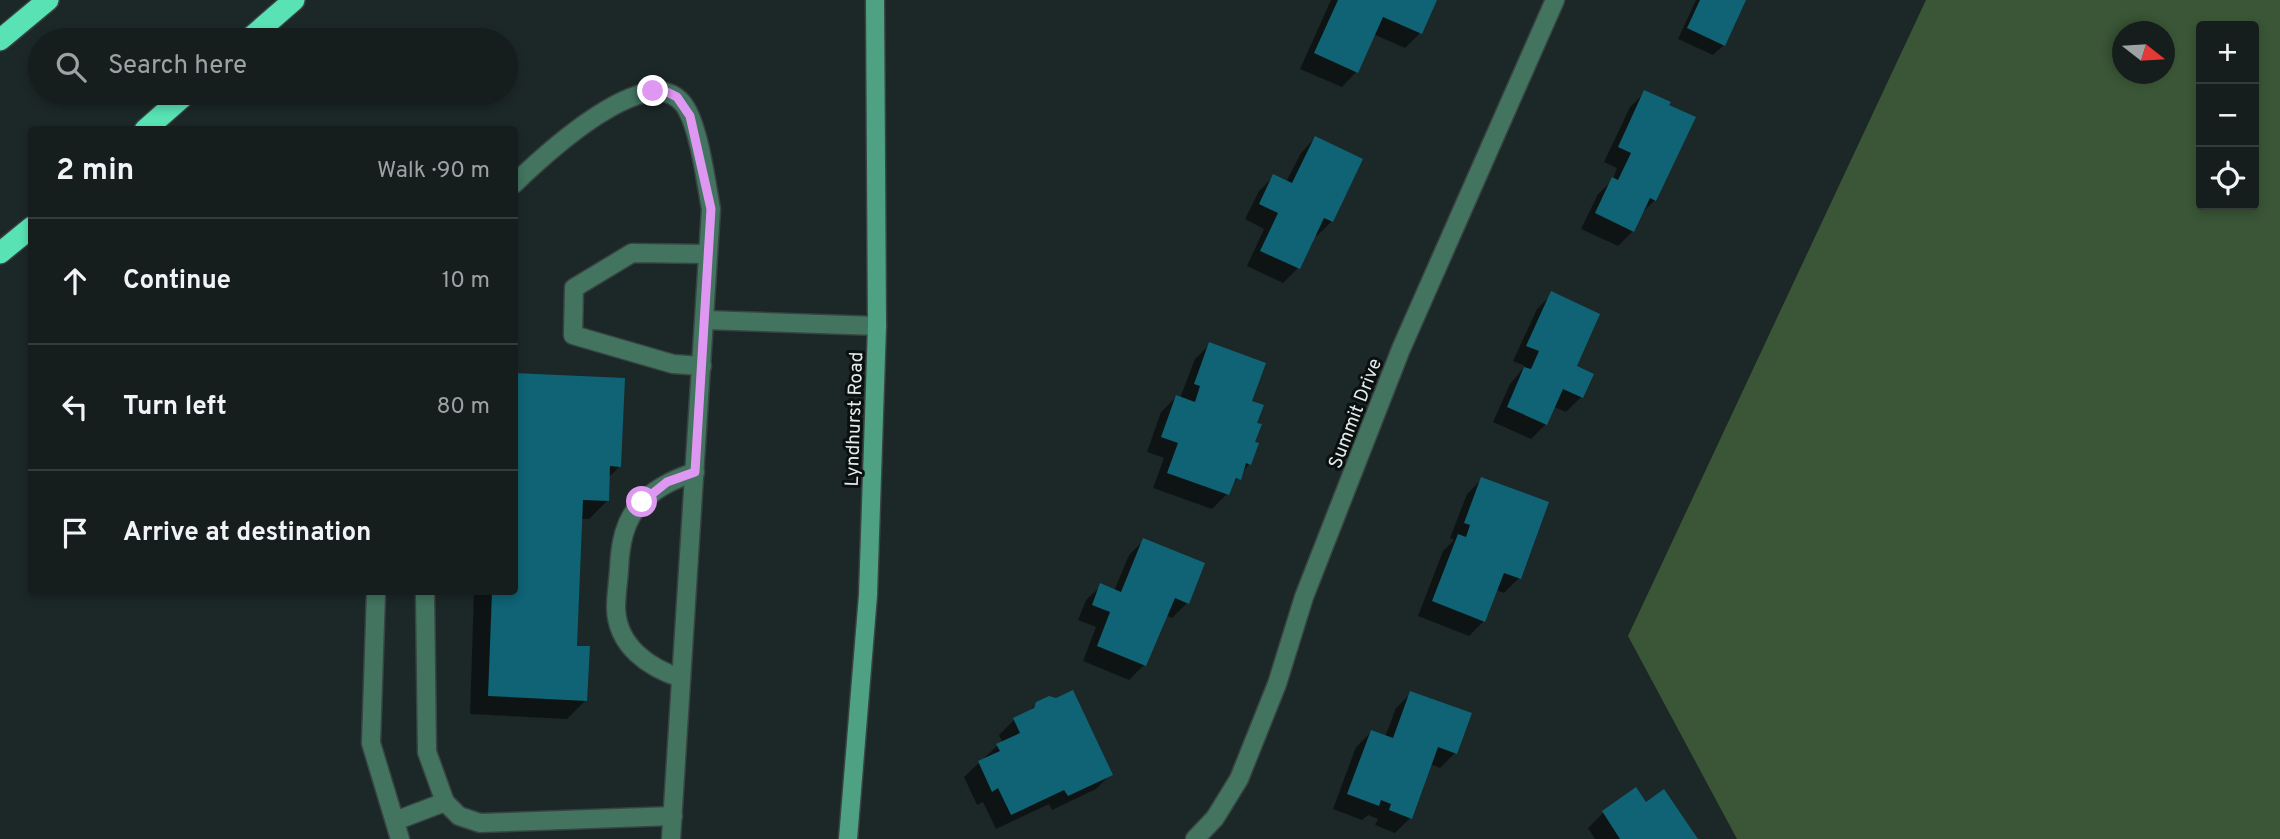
<!DOCTYPE html>
<html lang="en">
<head>
<meta charset="utf-8">
<style>
  body { margin:0; font-family:Overpass,sans-serif; background:#1e2626; color:#f1f3f6 }
  .controls { position:absolute; right:21px; top:21px; display:grid; overflow:hidden; border-radius:7px; box-shadow:0 4px 10px #0003 }
  .controls button { width:63px; height:63px; display:grid; place-items:center; padding:0; border:0; border-bottom:2px solid #343b3b; background:#151d1d; color:#f1f3f6; font:35px sans-serif }
  .compass { position:absolute; left:2112px; top:21px; width:63px; height:63px; border-radius:50%; background:#151d1d; box-shadow:0 4px 10px #0003; rotate:107deg }
  .stop { position:absolute; width:21px; height:21px; margin:-16px; border:5px solid #df98f1; border-radius:50%; background:#fff }
  .stop.end { background:#df98f1; border-color:#fff; box-shadow:0 2px 7px #0008 }
  .list { margin:0; padding:0; list-style:none }
  h2 { display:flex; justify-content:space-between; align-items:center; height:91px; margin:0; padding:0 28px; font-size:30px }
  h2 small { font-size:23px; font-weight:400; color:#9da2a4 }
  .list li { display:grid; grid-template-columns:46px 1fr auto; gap:21px; align-items:center; box-sizing:border-box; height:126px; padding:0 28px; border-top:2px solid #343b3b }
  .list b { display:block; font-size:26px; white-space:nowrap }
  .list em { font-size:23px; font-style:normal; color:#9da2a4 }
  .icon { flex:none; width:38px; height:38px; fill:none; stroke:currentColor; stroke-width:2; stroke-linecap:round; stroke-linejoin:round }
  .map { position:relative; flex:none; width:2280px; height:839px; overflow:hidden }
  .search { position:absolute; background:#151d1d; box-shadow:0 4px 10px #0003; left:28px; top:28px; width:490px; height:77px; display:flex; align-items:center; gap:18px; box-sizing:border-box; padding:0 24px; border-radius:38px; color:#9da2a4; font-size:26px }
  .panel { position:absolute; background:#151d1d; box-shadow:0 4px 10px #0003; left:28px; top:126px; width:490px; height:469px; border-radius:7px }
  .map>svg:first-child { display:block }
  .green { fill:#3a5636; fill-rule:evenodd }
  .shadow { fill:#0007 }
  .building { fill:#0f6375 }
  .lines { fill:none; stroke-linecap:round; stroke-linejoin:round }
  .lane-casing { stroke:#384342; stroke-width:21 }
  .street-casing { stroke:#384342; stroke-width:21 }
  .secondary-casing { stroke:#384342; stroke-width:21 }
  .highway-casing { stroke:#384342; stroke-width:24 }
  .lane { stroke:#427460; stroke-width:18 }
  .street { stroke:#427460; stroke-width:18 }
  .secondary { stroke:#4ea182; stroke-width:18 }
  .highway { stroke:#59e3b4; stroke-width:21 }
  .route { stroke:#df98f1; stroke-width:9 }
  .labels { text-anchor:middle; stroke-width:6; stroke-linejoin:round; paint-order:stroke }
  .street-label { font-size:19px; fill:#e4eceb; stroke:#0a0f0f }
</style>
</head>
<body>
<div class="map">
<svg width="2280" height="839" viewBox="0 0 2280 839">
  <rect width="100%" height="100%" fill="#1c2727"/>
  <path class="green" d="M1926,0H2280V839H1737L1628,636ZM2201,26H2254V205H2201ZM2122,32H2164V74H2122Z"/>
  <g class="shadow">
    <path d="M1331,0H1435L1420,33L1405,48L1373,34L1356,72L1342,87L1300,69Z"/>
    <path d="M1696,0H1745L1724,45L1713,55L1678,39Z"/>
    <path d="M1645,92L1655,200L1641,214L1633,231L1618,246L1581,229L1598,194L1612,181L1617,168L1604,162L1630,107Z"/>
    <path d="M1315,138L1332,221L1317,236L1314,235L1298,268L1283,283L1247,266L1264,229L1245,219L1259,191L1274,176L1286,182L1301,153Z"/>
    <path d="M1552,294L1574,367L1592,375L1581,397L1566,412L1554,407L1546,424L1531,439L1493,422L1510,384L1525,366L1513,361L1537,309Z"/>
    <path d="M1210,344L1250,402L1255,424L1249,464L1230,488L1227,494L1212,509L1153,488L1164,458L1147,452L1161,412L1176,397L1180,398L1195,359Z"/>
    <path d="M514,375L620,466L608,478L607,501L589,519H581L575,648L585,701L567,719L470,714L474,592H514Z"/>
    <path d="M1482,479L1519,578L1504,593L1496,590L1484,621L1469,636L1418,616L1443,551L1454,540L1450,538L1467,494Z"/>
    <path d="M1144,540L1187,603L1172,618L1166,615L1144,665L1129,680L1083,661L1096,627L1078,620L1086,600L1101,586L1114,591L1129,555Z"/>
    <path d="M1411,693L1455,753L1440,768L1430,764L1410,818L1395,833L1375,825L1378,819L1368,815L1362,820L1333,809L1356,747L1371,732L1385,737L1396,708Z"/>
    <path d="M1037,703L1111,774L1096,789L1052,810L1049,804L996,829L983,802L977,805L964,777L997,746L1003,743L999,735L1014,720L1027,714Z"/>
    <path d="M1636,790L1646,804L1696,839H1595L1588,828L1603,813Z"/>
  </g>
  <g class="building">
    <path d="M1338,0H1437L1422,34L1383,17L1358,73L1314,53Z"/>
    <path d="M1700,0H1746L1725,46L1687,28Z"/>
    <path d="M1644,90L1671,102L1669,105L1696,117L1656,201L1650,198L1634,232L1595,213L1612,177L1618,180L1631,153L1618,147Z"/>
    <path d="M1315,136L1363,159L1333,222L1324,218L1300,269L1260,251L1278,213L1259,204L1273,174L1292,183Z"/>
    <path d="M1551,291L1600,314L1577,366L1594,374L1583,398L1563,389L1547,425L1507,407L1524,367L1531,369L1539,351L1526,346Z"/>
    <path d="M1209,342L1266,363L1252,401L1264,405L1257,423L1262,424L1255,442L1259,443L1251,465L1246,463L1241,480L1236,478L1229,495L1167,473L1178,443L1161,437L1176,395L1195,402L1200,386L1194,384Z"/>
    <path d="M514,373L625,378L621,467L610,466L609,501L583,500L577,646H590L587,701L488,696L492,592H514Z"/>
    <path d="M1481,477L1549,502L1521,579L1504,573L1485,622L1432,601L1458,534L1466,537L1470,525L1464,523Z"/>
    <path d="M1143,538L1205,563L1189,604L1175,598L1146,666L1097,646L1110,612L1092,605L1100,583L1121,592Z"/>
    <path d="M1073,690L1113,775L1068,796L1064,790L1011,815L998,788L992,792L978,761L1000,751L996,744L1020,733L1013,718L1034,708L1036,702L1049,696L1056,698Z"/>
    <path d="M1410,691L1472,713L1457,754L1438,747L1412,819L1389,810L1391,804L1381,800L1379,806L1347,794L1371,730L1393,738Z"/>
    <path d="M1636,787L1646,802L1664,789L1698,839H1620L1602,811Z"/>
  </g>
  <g class="lines">
    <g class="lane-casing">
      <g id="lane">
        <path d="M514,184C542,157 649,56 684,105C699,126 706,182 711,209L671,839"/>
        <path d="M705,320L877,326"/>
        <path d="M702,366L673,364L573,335L574,288L632,253L708,254"/>
        <path d="M376,592L371,743L400,839"/>
        <path d="M425,592L427,752L445,802L459,816L480,823L673,816"/>
        <path d="M681,678C649,668 617,646 616,608C616,596 618,583 619,570C620,545 624,519 643,501C659,486 675,479 695,472"/>
        <path d="M395,821L445,802"/>
      </g>
    </g>
    <g class="street-casing">
      <path id="street" d="M1195,839L1215,818L1239,779L1277,684L1304,597L1401,349L1555,0"/>
    </g>
    <g class="secondary-casing">
      <path id="secondary" d="M848,839L868,595L877,326L875,0"/>
    </g>
    <g class="highway-casing">
      <g id="highway">
        <path d="M0,40L48,0"/>
        <path d="M248,40L294,0"/>
        <path d="M145,130L187,93"/>
        <path d="M0,253L32,227"/>
      </g>
    </g>
    <use href="#lane" class="lane"/>
    <use href="#street" class="street"/>
    <use href="#secondary" class="secondary"/>
    <use href="#highway" class="highway"/>
  </g>
  <g class="lines">
    <path class="route" d="M642,502L667,482L695,472L711,209L690,116L677,97L667,92L653,91"/>
  </g>
  <g class="labels">
    <g class="street-label">
      <text transform="translate(1354 413) rotate(-69)" y="7">Summit Drive</text>
      <text transform="translate(853 419) rotate(-88)" y="7">Lyndhurst Road</text>
    </g>
  </g>
</svg>
<div class="controls">
<button>+</button>
<button>−</button>
<button><svg class="icon" aria-label="locate" viewBox="0 0 24 24"><circle cx="12" cy="12" r="6"/><path d="M12 2v4M12 18v4M2 12h4M18 12h4"/></svg></button>
</div>
<svg class="compass" viewBox="-18 -18 36 36"><path d="M0-13l5 13h-10z" fill="#e53935"/><path d="M0 13l5-13h-10z" fill="#9da2a4"/></svg>
<div class="stop" style="left:642px;top:502px"></div>
<div class="stop end" style="left:653px;top:91px"></div>
<div class="search"><svg class="icon" aria-label="search" viewBox="0 0 24 24"><circle cx="10" cy="10" r="6"/><path d="M15 15l6 6"/></svg>Search here</div>
<section class="panel">
<h2>2 min<small>Walk · 90 m</small></h2>
<ul class="list">
<li><svg class="icon" aria-label="ahead" viewBox="0 0 24 24"><path d="M12 20V5M6 11l6-6 6 6"/></svg><div><b>Continue</b></div><em>10 m</em></li>
<li><svg class="icon" aria-label="left" viewBox="0 0 24 24"><path d="M17 20v-9H6M10 6l-5 5 5 5"/></svg><div><b>Turn left</b></div><em>80 m</em></li>
<li><svg class="icon" aria-label="arrive" viewBox="0 0 24 24"><path d="M6 21V4h12l-3 4 3 4H6"/></svg><div><b>Arrive at destination</b></div></li>
</ul>
</section>
</div>
</body>
</html>
